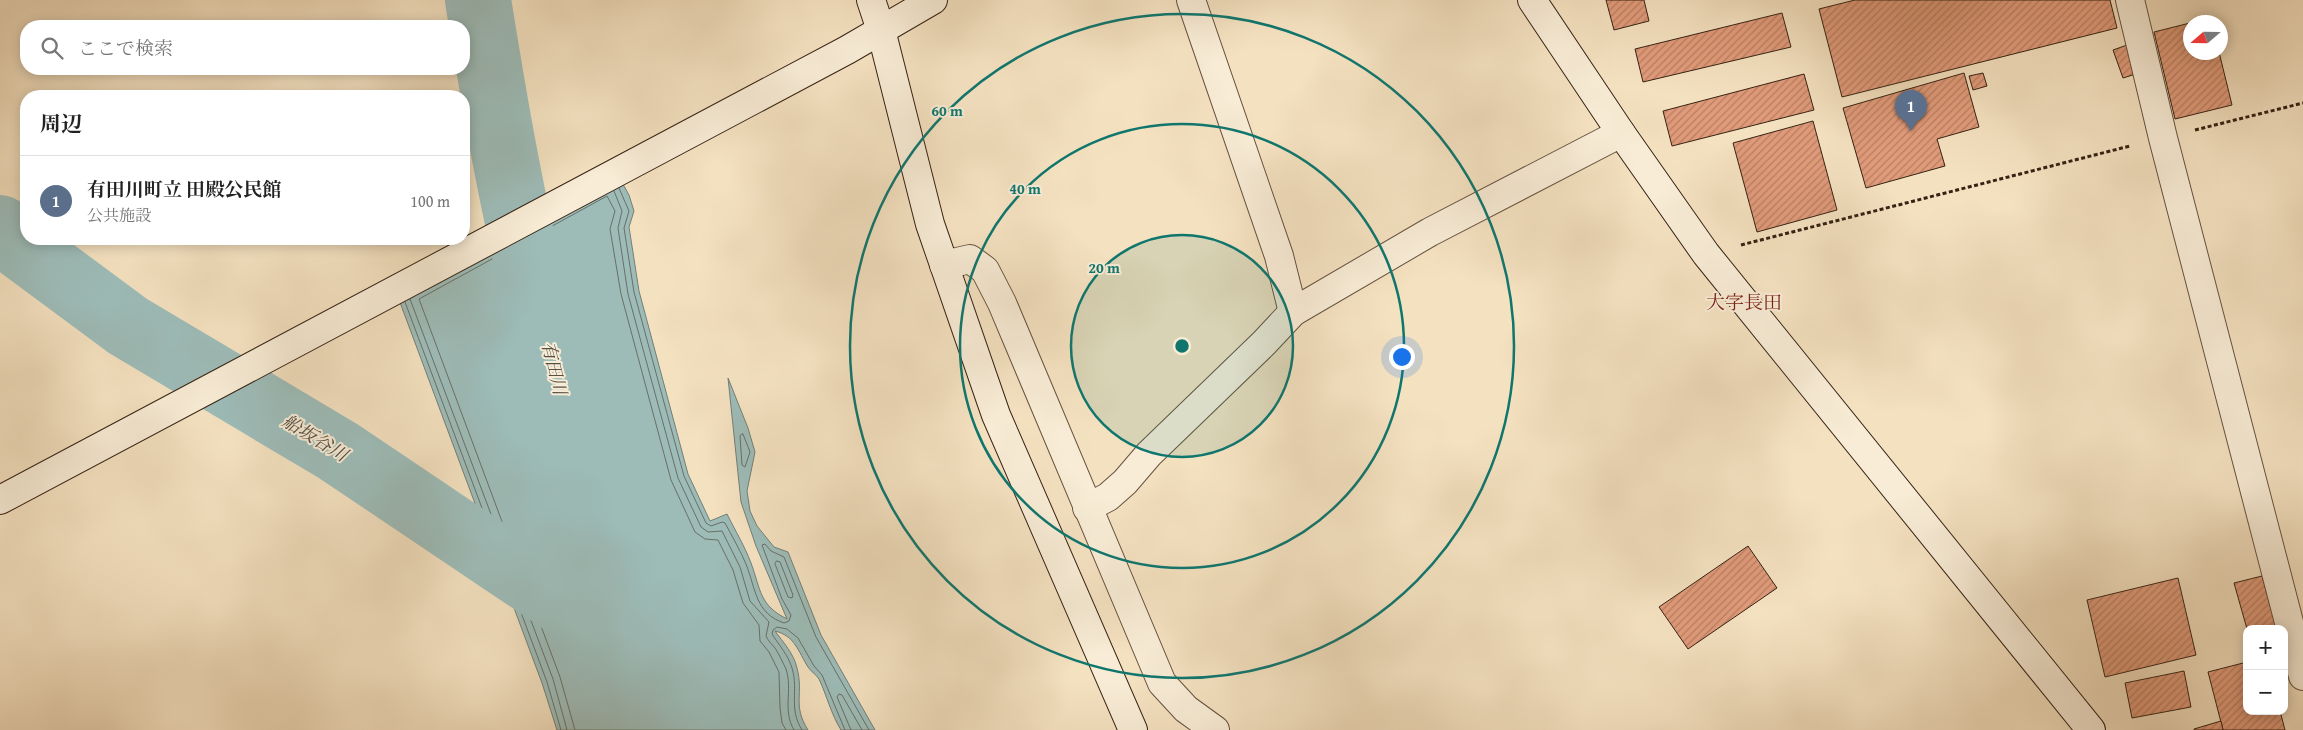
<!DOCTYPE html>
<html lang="ja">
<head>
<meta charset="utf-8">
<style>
  body { margin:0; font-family:"Gentium Book Plus","Noto Serif JP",serif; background:#f6f6f6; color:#222 }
  .controls { position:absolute; right:15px; bottom:15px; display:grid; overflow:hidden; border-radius:10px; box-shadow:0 2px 12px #0003 }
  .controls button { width:45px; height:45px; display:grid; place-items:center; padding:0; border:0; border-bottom:1px solid #e0e0e0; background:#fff; color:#222; font:25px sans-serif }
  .compass { position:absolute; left:2183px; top:15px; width:45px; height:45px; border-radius:50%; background:#fff; box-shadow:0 2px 12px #0003; rotate:250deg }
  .you { position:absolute; left:1401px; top:356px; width:18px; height:18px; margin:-12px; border:4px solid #fff; border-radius:50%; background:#1a73e8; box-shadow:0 0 0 8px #1a73e833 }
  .badge { display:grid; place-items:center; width:32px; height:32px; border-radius:50%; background:#ea580c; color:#fff; font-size:16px; font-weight:700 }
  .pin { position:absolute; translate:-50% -41px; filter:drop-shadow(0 1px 2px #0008) }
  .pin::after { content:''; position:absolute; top:26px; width:18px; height:15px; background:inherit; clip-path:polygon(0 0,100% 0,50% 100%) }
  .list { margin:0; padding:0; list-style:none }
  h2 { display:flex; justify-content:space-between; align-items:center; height:65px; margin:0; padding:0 20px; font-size:21px }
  h2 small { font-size:16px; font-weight:400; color:#767676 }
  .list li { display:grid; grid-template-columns:32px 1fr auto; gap:15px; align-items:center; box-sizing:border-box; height:90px; padding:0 20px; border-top:1px solid #e0e0e0 }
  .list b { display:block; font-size:19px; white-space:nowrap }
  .list p { margin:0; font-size:16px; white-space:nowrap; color:#767676 }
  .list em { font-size:16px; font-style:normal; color:#767676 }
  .icon { flex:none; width:28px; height:28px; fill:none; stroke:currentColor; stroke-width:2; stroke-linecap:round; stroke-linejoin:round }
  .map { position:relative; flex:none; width:2303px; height:730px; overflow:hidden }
  .search { position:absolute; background:#fff; box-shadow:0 2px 12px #0003; left:20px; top:20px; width:450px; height:55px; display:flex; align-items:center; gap:12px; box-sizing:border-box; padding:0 18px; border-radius:20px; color:#767676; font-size:19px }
  .panel { position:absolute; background:#fff; box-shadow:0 2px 12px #0003; left:20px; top:90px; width:450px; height:155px; border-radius:20px }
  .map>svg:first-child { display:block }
  .water { fill:#9dbcb8; stroke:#747e76 }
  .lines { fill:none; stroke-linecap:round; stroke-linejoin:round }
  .shore { stroke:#6a6f66; stroke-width:1 }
  .river { stroke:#9dbcb8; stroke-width:66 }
  .building { fill:url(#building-hatch); stroke:#362214 }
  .street-casing { stroke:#66523f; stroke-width:30 }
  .secondary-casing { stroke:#362214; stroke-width:30 }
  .path { stroke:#362214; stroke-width:3; stroke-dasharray:4 2.5; stroke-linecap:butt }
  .street { stroke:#f8ecd6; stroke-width:28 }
  .secondary { stroke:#f8ecd6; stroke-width:28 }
  .ring { fill:none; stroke:#0f766e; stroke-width:2.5 }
  .labels { text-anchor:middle; stroke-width:4; stroke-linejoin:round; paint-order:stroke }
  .water-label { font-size:18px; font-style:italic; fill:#555045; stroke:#f8ecd6 }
  .quarter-label { font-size:19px; fill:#7a1f14; stroke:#f8ecd6 }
  .centre { fill:#0f766e; stroke:#f8ecd6; stroke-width:2.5 }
  .ring-label { font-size:15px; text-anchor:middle; font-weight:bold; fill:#0f766e; stroke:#f8ecd6; stroke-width:4; stroke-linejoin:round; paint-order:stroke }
</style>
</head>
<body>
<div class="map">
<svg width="2303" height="730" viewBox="0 0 2303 730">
  <defs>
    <pattern id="building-hatch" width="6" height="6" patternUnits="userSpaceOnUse" patternTransform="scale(1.25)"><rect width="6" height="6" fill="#e19b7a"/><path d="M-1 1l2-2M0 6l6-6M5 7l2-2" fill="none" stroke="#b77e63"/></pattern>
  </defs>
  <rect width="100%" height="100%" fill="#f4e1c0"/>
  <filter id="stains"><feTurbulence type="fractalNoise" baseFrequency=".004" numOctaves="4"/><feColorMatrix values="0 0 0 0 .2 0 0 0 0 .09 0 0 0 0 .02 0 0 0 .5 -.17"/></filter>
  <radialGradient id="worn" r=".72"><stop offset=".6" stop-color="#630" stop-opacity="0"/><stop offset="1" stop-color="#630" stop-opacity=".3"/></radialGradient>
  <path class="water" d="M615,170L629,195L634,211L629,227L639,291L688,474L710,521L727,514C735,530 745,547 751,563C761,590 759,605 787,619L756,546L741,502L728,378L748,428L755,452L747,491L750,511L757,526L774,547L788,552L821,635L875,730H841C831,714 827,696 819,679C816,674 811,672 808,667C798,651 795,636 775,631C783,642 794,654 797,668C804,694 792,705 808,730H557L542,683L395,289Z"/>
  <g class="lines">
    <g class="shore">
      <path d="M619,188L629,211L624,228L634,292L684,476L706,523L711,526L722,522L725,523C732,536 740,550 746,564C756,589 755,613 784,623L789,621L791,615L782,599L762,545L765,544L771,551L784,557L816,637L869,730"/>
      <path d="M614,191L622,211L618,228L628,294L678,478L701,527L708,532L722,531L740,567L750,601L769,622L766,636C768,641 772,644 775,648C779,654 783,663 786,669C793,690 782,710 794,730"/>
      <path d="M410,299L553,679L567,730"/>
      <path d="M405,302L547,682L561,730"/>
      <path d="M743,434L750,452L745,467L742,465L740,436Z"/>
      <path d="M777,561L780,562L793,595L792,598L788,597L775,564Z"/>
      <path d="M575,730L560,677L419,299L607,196L615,211L610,229L621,294L671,480L695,532L705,539L718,540L733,570L743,603L759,625L760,641L769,652L779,672L780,708L782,723L786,730"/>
      <path d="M802,730C788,708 799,691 792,668C788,655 779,645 772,634L773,630L777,627L787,629L798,638L814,666L822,675L845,730"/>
      <path d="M851,730L837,697L839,694L842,695L862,730"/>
    </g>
    <g class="river">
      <path d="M478,0C494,100 511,200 536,299"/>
      <path d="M0,228L12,240L128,326L338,451L570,607"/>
    </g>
  </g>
  <g class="building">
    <path d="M1606,0H1644L1649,21L1614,30Z"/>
    <path d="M1855,0H2110L2117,28L1842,97L1819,9Z"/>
    <path d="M1782,13L1791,47L1643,82L1635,49Z"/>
    <path d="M2190,23V52H2219L2232,105L2175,119L2154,32Z"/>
    <path d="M2130,44L2139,73L2123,78L2113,50Z"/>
    <path d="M1964,73L1979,127L1937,139L1945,166L1866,188L1843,108Z"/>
    <path d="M1983,73L1987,86L1973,90L1969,76Z"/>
    <path d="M1804,74L1814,110L1672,146L1663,111Z"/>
    <path d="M1813,121L1837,210L1757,232L1733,143Z"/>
    <path d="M1748,546L1777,588L1688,649L1659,607Z"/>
    <path d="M2262,576L2276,627L2247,629L2234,583Z"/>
    <path d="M2178,578L2196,655L2105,677L2087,600Z"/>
    <path d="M2247,662V711H2280L2285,730H2223L2208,672Z"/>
    <path d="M2184,671L2191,707L2132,718L2125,683Z"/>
    <path d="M2221,721L2223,730H2194V729Z"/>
  </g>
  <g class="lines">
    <g class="street-casing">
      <g id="street">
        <path d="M1191,0L1279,256L1293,312"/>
        <path d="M2130,0L2163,138L2303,676"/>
        <path d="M944,265L970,259L985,270L1002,303L1162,683L1186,709L1215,730"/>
        <path d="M1087,508L1108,497L1125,482L1149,454L1264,343L1293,312L1430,232L1621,133"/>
      </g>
    </g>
    <g class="secondary-casing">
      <g id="secondary">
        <path d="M871,0L881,30L930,224L996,415L1133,730"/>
        <path d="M1532,0L1621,133L1706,254L2091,730"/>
        <path d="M0,500L847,50L933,0"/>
      </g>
    </g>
    <g class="path">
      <path d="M2195,130L2303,103"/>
      <path d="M1741,245L2130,146"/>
    </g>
    <use href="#street" class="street"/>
    <use href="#secondary" class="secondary"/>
  </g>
  <circle cx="1182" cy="346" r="111" fill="#0f766e" fill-opacity=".12"/>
  <g class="ring">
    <circle cx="1182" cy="346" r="111"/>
    <circle cx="1182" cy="346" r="222"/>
    <circle cx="1182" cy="346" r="332"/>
  </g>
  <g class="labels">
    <g class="water-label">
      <text transform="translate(554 368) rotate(76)" y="6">有田川</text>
      <text transform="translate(315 438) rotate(31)" y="6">船坂谷川</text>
    </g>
    <g class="quarter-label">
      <text x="1744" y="309">大字長田</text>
    </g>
  </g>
  <circle cx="1182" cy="346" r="8" class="centre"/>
  <g class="ring-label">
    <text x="947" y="116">60 m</text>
    <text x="1025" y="194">40 m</text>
    <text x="1104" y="273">20 m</text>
  </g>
  <rect width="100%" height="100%" filter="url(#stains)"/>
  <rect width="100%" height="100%" fill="url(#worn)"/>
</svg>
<div class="controls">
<button>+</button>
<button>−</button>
</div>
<svg class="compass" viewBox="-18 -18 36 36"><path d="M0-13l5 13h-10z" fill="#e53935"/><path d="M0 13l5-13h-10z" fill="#767676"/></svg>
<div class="you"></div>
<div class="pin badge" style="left:1911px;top:131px;background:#5c6f8a">1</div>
<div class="search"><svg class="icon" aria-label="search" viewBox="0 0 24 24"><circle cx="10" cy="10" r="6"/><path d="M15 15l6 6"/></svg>ここで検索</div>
<section class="panel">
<h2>周辺<small></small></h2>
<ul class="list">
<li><span class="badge" style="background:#5c6f8a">1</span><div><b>有田川町立 田殿公民館</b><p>公共施設</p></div><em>100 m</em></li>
</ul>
</section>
</div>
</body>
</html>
